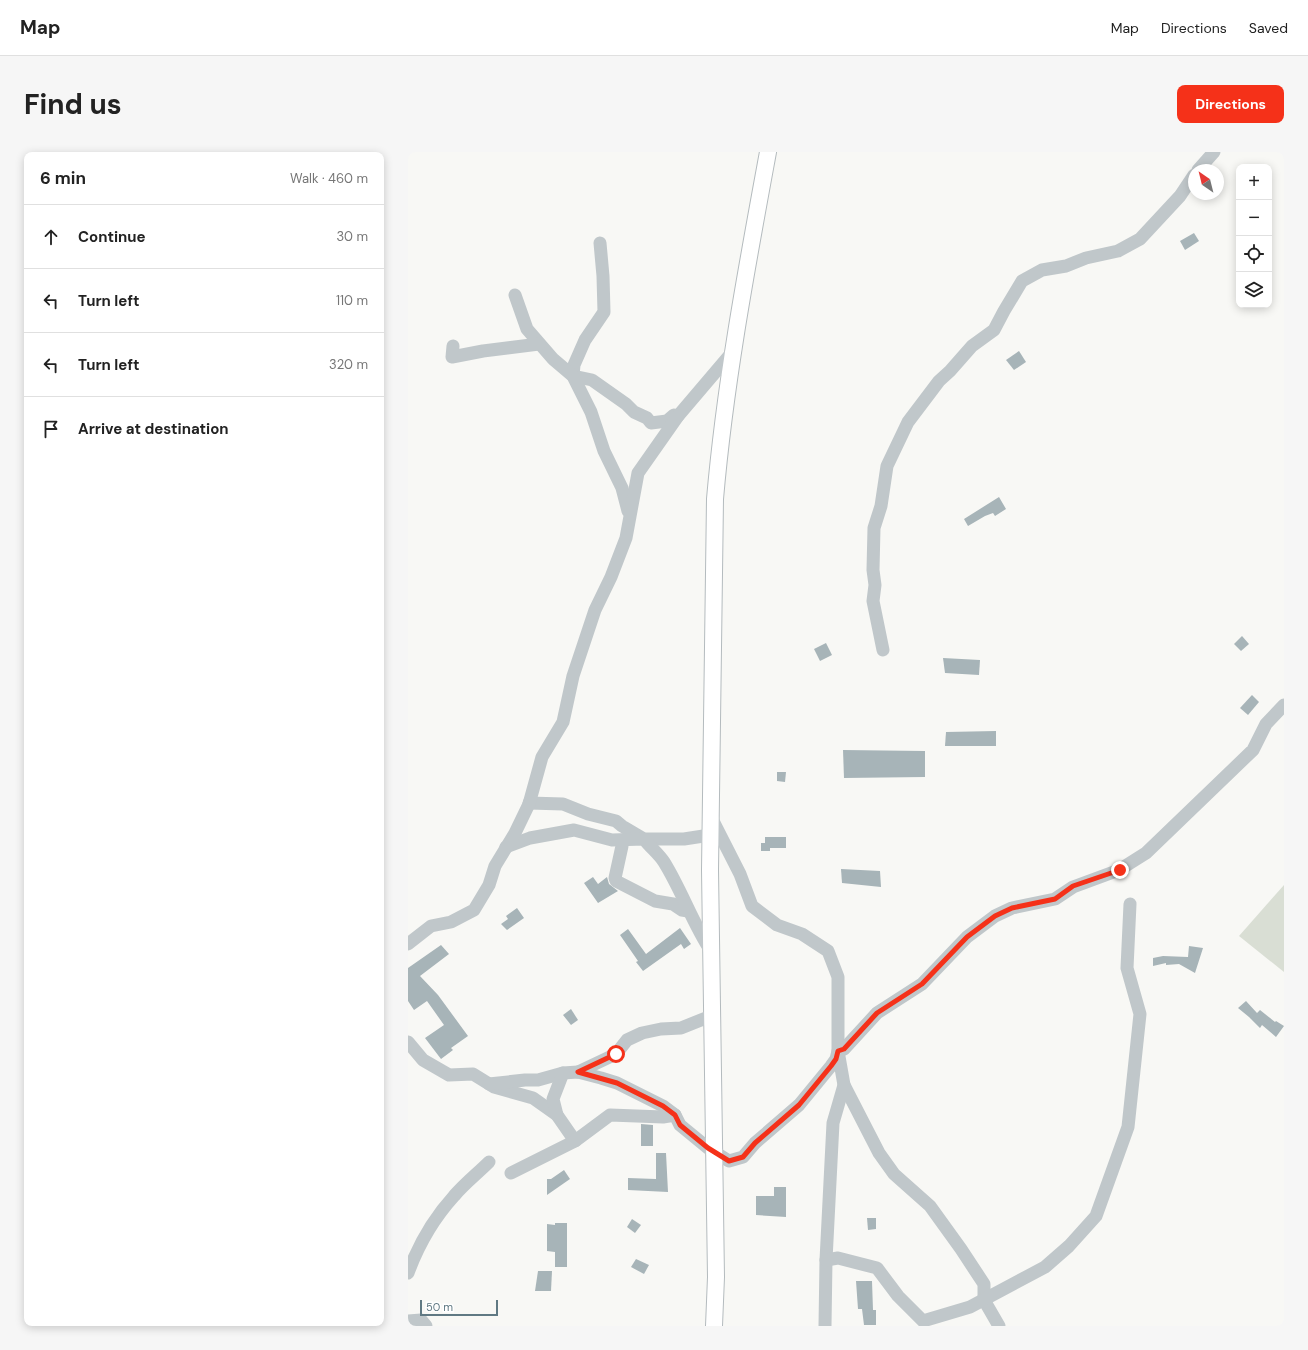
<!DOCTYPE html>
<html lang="en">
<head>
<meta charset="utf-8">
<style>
  body { margin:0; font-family:"DM Sans",sans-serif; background:#f6f6f6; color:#222 }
  .controls { position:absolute; right:12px; top:12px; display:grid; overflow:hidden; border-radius:8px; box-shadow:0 2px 10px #0003 }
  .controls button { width:36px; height:36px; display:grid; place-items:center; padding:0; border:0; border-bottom:1px solid #e0e0e0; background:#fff; color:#222; font:20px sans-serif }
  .compass { position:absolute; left:780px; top:12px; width:36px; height:36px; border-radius:50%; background:#fff; box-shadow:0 2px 10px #0003; rotate:325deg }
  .scale { position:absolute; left:12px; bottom:10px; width:78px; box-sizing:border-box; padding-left:4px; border:2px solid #607983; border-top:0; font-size:11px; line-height:14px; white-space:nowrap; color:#607983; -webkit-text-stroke:3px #fff; paint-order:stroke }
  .stop { position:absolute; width:12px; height:12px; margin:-9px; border:3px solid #f53119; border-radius:50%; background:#fff }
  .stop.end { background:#f53119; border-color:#fff; box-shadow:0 1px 4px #0008 }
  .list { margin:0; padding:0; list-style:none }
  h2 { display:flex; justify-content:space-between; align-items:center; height:52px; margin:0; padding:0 16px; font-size:17px }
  h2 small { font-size:13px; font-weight:400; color:#767676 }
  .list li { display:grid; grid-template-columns:26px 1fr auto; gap:12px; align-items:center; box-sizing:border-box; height:64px; padding:0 16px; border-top:1px solid #e0e0e0 }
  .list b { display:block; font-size:15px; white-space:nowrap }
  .list em { font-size:13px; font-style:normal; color:#767676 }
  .icon { flex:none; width:22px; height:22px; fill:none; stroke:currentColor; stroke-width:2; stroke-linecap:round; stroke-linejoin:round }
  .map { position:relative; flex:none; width:876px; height:1174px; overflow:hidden; border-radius:8px }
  header { display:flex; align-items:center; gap:24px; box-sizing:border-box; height:56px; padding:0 20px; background:#fff; border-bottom:1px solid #e0e0e0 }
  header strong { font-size:19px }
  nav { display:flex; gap:22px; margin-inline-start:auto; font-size:14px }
  .intro { display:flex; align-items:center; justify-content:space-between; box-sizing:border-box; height:96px; padding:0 24px }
  h1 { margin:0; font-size:28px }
  .button { padding:10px 18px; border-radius:8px; background:#f53119; color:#fff; font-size:14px; font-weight:700 }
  main { display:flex; gap:24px; padding:0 24px }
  aside { flex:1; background:#fff; border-radius:8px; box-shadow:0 2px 10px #0003 }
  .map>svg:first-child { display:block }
  .green { fill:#d9ded4 }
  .building { fill:#a7b4b8 }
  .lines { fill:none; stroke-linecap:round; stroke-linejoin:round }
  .major-casing { stroke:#b4bbbe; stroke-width:18 }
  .minor { stroke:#c0c7ca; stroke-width:13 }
  .major { stroke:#fff; stroke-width:16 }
  .route { stroke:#f53119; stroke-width:5 }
</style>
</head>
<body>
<header>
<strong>Map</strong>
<nav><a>Map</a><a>Directions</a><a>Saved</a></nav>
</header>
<div class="intro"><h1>Find us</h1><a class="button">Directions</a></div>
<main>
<aside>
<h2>6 min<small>Walk · 460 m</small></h2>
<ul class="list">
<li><svg class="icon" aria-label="ahead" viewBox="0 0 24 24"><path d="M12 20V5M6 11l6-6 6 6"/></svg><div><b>Continue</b></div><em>30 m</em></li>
<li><svg class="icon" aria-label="left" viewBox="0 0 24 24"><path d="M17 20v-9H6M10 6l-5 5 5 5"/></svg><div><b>Turn left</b></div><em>110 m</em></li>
<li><svg class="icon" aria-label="left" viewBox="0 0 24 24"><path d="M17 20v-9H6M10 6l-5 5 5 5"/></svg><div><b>Turn left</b></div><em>320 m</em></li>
<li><svg class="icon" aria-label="arrive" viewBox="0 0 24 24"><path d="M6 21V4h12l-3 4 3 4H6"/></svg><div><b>Arrive at destination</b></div></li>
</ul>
</aside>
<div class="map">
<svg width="876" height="1174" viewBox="0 0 876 1174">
  <rect width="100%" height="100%" fill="#f8f8f5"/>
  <path class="green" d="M876,733V820L831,784Z"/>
  <g class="building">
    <path d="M786,81L791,89L777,98L772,89Z"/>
    <path d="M611,199L618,210L606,218L598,208Z"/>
    <path d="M591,345L598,357L587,364L585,361L577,364L560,374L556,367Z"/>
    <path d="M834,484L841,492L833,499L826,492Z"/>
    <path d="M418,491L424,503L412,509L406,497Z"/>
    <path d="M535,506L572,508L571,523L537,521Z"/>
    <path d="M844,543L851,550L840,563L832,556Z"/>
    <path d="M588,579V594H537L538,580Z"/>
    <path d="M435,598L517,599V625L436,626Z"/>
    <path d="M369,620H378L377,630L369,629Z"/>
    <path d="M357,685H378V696H362V699H353V691H357Z"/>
    <path d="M433,717L472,719L473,735L434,731Z"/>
    <path d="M185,725L190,732L199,725L201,732L210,739L190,751L176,731Z"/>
    <path d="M109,756L116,766L99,778L93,772L100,767L98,764Z"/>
    <path d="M272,776L283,792L276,797L273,792L235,819L228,810L230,809L212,783L220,777L238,802Z"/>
    <path d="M33,793L41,802L12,824L30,843L60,884L43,896L45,898L33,907L17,886L36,873L19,849L6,858L0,849V816Z"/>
    <path d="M781,794L795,796L787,821L771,812L758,813V811L745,814V806L755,804L780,805Z"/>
    <path d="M838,849L849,861L852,858L867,870L868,869L876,874L868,885L854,873L852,876L841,865L830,856Z"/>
    <path d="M163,857L170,868L163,873L155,863Z"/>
    <path d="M233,972L245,973V994H233Z"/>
    <path d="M248,1001H258L260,1040L220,1038V1026L248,1027Z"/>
    <path d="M156,1018L162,1027L139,1043V1027H143Z"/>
    <path d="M366,1035H378V1065L348,1063V1044H366Z"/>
    <path d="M459,1066H468V1077L460,1078Z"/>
    <path d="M224,1067L233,1073L227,1081L219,1075Z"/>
    <path d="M147,1071H159V1115H147V1100L139,1099V1072L147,1073Z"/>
    <path d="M228,1107L241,1113L236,1122L223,1115Z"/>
    <path d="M130,1119H144L143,1139H127Z"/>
    <path d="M448,1129H464L465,1158H468V1173H456L454,1157H450Z"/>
  </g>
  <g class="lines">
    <g class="major-casing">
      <path id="major" d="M306,1174L308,1125L302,718L307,347C317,231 339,114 360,0"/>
    </g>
    <g class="minor">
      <path d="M790,18L806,0"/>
      <path d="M192,91L195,124L196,160L177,188L166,213L165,224L184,228L218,252L226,260L239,266L243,271L259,269L266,263L270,264"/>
      <path d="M107,143L119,177L145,207L165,224L183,260L196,299L214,336L220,359"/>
      <path d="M45,194L44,205L75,199L131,192"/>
      <path d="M475,498L465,449L467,433L465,418L466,376L473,354L479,314L500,270L531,229L542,219L564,194L586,178L596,159L614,129L634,118L658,114L678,106L710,99L732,87L772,44L786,23"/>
      <path d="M121,651L155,652L180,662L208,669L214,674L236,687H276L302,683"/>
      <path d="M303,665L332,722L344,754L369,773L394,782L420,799L430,825V899L436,933L425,971L418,1108L417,1174"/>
      <path d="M213,689L214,694L207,726L208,729L247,749L265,752L274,758L280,759"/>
      <path d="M98,695L122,686L166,678L204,688L236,687C242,695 251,702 256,710C274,739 284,770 303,799"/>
      <path d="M0,792L23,774L43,770L66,758L81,733L87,714L107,681L121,652L134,605L155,570L165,524L187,458L203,425L218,386L230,321L270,264L327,197"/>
      <path d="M0,890L15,908L41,923L65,922L86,935L125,946L149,963L167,989"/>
      <path d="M170,920L208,902L219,888L234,881L253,877L273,876L303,864"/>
      <path d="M81,932L117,928H130L155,921L170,920L193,926L209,931L255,954L267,963L272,973L300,996L321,1009L335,1005L347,991L391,953L423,914L428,907L430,899L436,897L469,861L514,832L559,785L587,764L604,756L647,747L665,735L711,718L738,701L845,598L858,572L876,553"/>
      <path d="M436,933L471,1001L486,1022L522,1054L553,1097L576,1132V1148L591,1174"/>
      <path d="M149,963L145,947L155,921"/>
      <path d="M103,1021L167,989L202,963L255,965L267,963"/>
      <path d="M418,1108L430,1106L469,1116L490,1144L515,1169L562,1155L637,1115L661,1094L688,1064L720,975L732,862L719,816L722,752"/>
      <path d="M0,1121C10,1094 26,1066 46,1044C56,1032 70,1021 81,1010"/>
      <path d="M0,1169L13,1168L18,1174"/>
    </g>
    <use href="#major" class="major"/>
  </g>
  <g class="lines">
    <path class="route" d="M208,902L170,920L209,931L255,954L267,963L272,973L300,996L321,1009L335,1005L347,991L391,953L423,914L428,907L430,899L436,897L469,861L514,832L559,785L587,764L604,756L647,747L665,734L712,718"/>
  </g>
</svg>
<div class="controls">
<button>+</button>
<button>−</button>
<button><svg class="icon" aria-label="locate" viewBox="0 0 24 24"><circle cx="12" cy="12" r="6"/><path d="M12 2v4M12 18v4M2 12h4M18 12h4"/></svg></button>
<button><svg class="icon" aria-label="layers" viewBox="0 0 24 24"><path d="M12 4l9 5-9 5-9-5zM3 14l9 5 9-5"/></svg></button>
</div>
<svg class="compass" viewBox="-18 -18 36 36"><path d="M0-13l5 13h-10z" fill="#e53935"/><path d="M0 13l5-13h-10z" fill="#767676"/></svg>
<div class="scale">50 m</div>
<div class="stop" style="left:208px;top:902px"></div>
<div class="stop end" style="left:712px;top:718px"></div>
</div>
</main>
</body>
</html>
